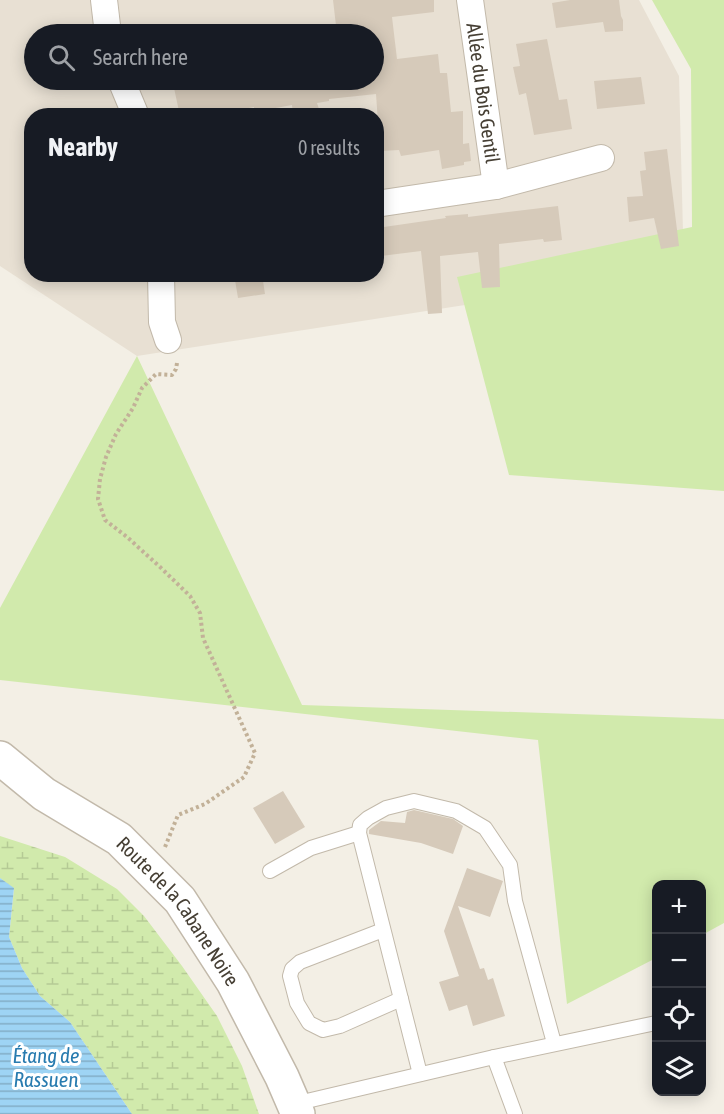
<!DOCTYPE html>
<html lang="en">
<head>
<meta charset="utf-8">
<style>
  body { margin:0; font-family:"Asap Condensed",sans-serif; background:#20242c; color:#f1f3f6 }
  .controls { position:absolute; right:18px; bottom:18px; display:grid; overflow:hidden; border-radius:12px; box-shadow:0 3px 15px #0003 }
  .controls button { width:54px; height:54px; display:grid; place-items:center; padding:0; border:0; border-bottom:2px solid #363941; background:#171b24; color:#f1f3f6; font:30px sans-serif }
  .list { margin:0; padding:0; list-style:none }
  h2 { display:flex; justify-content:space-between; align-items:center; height:78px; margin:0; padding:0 24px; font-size:26px }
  h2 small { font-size:20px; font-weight:400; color:#9ea1a6 }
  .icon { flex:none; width:33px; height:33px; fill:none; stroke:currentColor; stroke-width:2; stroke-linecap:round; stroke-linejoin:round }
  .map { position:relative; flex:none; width:724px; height:1114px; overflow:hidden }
  .search { position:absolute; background:#171b24; box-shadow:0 3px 15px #0003; left:24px; top:24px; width:360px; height:66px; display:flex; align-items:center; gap:15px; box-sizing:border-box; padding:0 21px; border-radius:33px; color:#9ea1a6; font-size:22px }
  .panel { position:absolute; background:#171b24; box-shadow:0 3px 15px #0003; left:24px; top:108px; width:360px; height:174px; border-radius:24px }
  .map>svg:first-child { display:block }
  .residential { fill:#e8e0d3; fill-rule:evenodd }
  .green { fill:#d1eaac }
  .wetland { fill:url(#wetland-marsh) }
  .water { fill:url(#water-rules) }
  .building { fill:#d6caba }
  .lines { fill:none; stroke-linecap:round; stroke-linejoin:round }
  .service-casing { stroke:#c2b9aa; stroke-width:16 }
  .minor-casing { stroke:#c2b9aa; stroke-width:28 }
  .tertiary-casing { stroke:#c2b9aa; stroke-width:36 }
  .path { stroke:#c2b198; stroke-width:4; stroke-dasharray:3 3; stroke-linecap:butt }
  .service { stroke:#fff; stroke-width:14 }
  .minor { stroke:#fff; stroke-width:26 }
  .tertiary { stroke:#fff; stroke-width:33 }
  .labels { text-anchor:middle; stroke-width:6; stroke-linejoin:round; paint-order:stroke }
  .street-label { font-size:20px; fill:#463f34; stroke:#fff }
  .water-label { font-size:21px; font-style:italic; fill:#287baf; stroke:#fff }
</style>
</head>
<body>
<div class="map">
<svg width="724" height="1114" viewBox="0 0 724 1114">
  <defs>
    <pattern id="wetland-marsh" width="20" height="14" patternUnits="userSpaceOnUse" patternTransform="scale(1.5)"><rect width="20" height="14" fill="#d1eaac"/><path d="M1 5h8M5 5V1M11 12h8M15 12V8" fill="none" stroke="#b5ca95"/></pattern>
    <pattern id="water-rules" width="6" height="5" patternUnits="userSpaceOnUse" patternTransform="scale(1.5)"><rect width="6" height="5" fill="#9ed4f4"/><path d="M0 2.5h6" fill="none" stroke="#83adc6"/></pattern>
  </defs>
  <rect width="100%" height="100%" fill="#f3efe5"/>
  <path class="residential" d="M0,0H639L679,76L684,271L137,356L0,266ZM34,34H374V80H34ZM32,116H376V274H32Z"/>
  <g class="green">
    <path d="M652,0H724V491L509,475L457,277L692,227L691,69Z"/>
    <path d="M137,356L302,705L724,719V923L702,935V884H656V958L567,1004L538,740L0,680V608Z"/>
  </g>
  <path class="wetland" d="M0,836L65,857L117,889L144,916L182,966L217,1016L242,1066L259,1114H132L70,1022L40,996L22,968L9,937L14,889L0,878Z"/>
  <path class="water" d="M0,878L14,888L9,937L22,968L40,996L70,1022L132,1114H0Z"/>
  <g class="building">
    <path d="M333,0H434V12L392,17L397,59L438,54L440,73H447L451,112L463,111V144L469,143L471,161L464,162V165L442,169L439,150L401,156L399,150L380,151L376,94L329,99V101L317,103L319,109L293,114L292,105L254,112V107L206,116H180L174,88H177L175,80H203L204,85L235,80H374V34H337Z"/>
    <path d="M570,0H619L621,16L623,20V31L605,32L603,22L556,28L552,3Z"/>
    <path d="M547,39L559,100L567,99L572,129L534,135L526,93L519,95L513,67L520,66L516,44Z"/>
    <path d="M641,77L645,104L597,109L594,81Z"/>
    <path d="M667,149L679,246L661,249L654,218L629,222L627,197L643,196L640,171L646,170L644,152Z"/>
    <path d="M558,206L562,240L544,242L543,239L499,244L500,287L482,288L478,252L440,256L442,313L428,314L421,251L381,256L377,228L446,218L445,216L468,214V217Z"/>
    <path d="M234,274H262L265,294L238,298Z"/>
    <path d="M283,791L305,827L275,844L253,808Z"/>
    <path d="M414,810L453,819L463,826L453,854L421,843L369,834V830L381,821L405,823L407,812Z"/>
    <path d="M467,868L503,881L490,917L458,906L480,969L484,968L488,980L493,978L505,1016L473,1026L467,1005L449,1011L439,982L459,976L444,931Z"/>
  </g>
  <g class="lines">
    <g class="service-casing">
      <g id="service">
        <path d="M270,871L311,848L359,833"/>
        <path d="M383,930L300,962L292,969L290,976L297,1003L309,1023L323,1030L340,1026L401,999"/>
        <path d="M494,1057L515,1114"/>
        <path d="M420,1074L359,833L360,825L368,818L386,808L414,801L456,811L485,828L510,865L515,901L554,1043"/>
        <path d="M294,1104L494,1057L656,1023"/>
      </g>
    </g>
    <g class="minor-casing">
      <g id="minor">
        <path d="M104,0L108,34"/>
        <path id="s1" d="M470,0L496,186"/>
        <path d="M121,80L136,116"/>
        <path d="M376,204L496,186L601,158"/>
        <path d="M161,274L162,322L168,340"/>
      </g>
    </g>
    <g class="tertiary-casing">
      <g id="tertiary">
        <path id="s2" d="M0,758L44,794L119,839L180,900L233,982L282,1077L298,1114"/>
      </g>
    </g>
    <path class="path" d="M165,847L178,815L205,804L244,777L255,753L203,638L200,613L190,596L159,566L127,537L105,520L98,499L100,479L106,457L116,434L133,408L142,388L156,374L172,375L176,369L177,363"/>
    <use href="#service" class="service"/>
    <use href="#minor" class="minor"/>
    <use href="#tertiary" class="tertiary"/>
  </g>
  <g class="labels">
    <g class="street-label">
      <text dy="7" stroke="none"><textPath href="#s1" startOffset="94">Allée du Bois Gentil</textPath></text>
      <text dy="7" stroke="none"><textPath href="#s2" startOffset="238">Route de la Cabane Noire</textPath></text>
    </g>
    <g class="water-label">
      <text x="46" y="1063">Étang de<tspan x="46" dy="24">Rassuen</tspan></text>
    </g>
  </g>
</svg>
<div class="controls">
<button>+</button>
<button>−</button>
<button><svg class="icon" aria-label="locate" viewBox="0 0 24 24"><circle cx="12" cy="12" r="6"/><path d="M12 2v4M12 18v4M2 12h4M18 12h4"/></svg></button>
<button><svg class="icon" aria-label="layers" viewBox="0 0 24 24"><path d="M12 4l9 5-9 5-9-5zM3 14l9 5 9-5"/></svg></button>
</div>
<div class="search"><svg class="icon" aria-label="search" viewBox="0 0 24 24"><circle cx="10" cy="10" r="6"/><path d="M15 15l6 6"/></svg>Search here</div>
<section class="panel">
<h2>Nearby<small>0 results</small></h2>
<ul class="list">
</ul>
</section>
</div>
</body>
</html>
